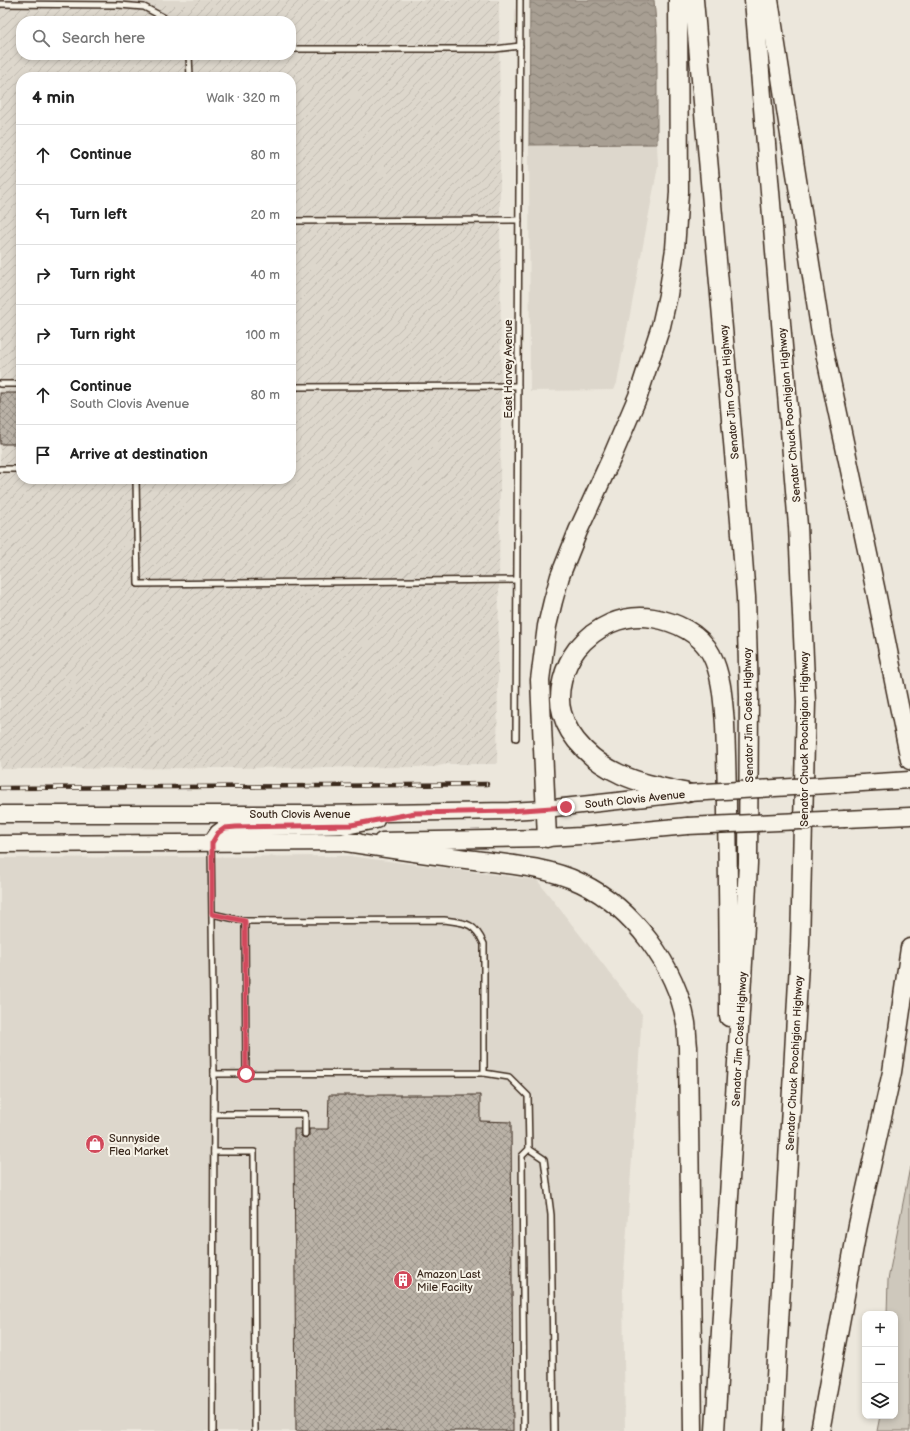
<!DOCTYPE html>
<html lang="en">
<head>
<meta charset="utf-8">
<style>
  body { margin:0; font-family:"Balsamiq Sans",sans-serif; background:#f6f6f6; color:#222 }
  .controls { position:absolute; right:12px; bottom:12px; display:grid; overflow:hidden; border-radius:8px; box-shadow:0 2px 6px #0003 }
  .controls button { width:36px; height:36px; display:grid; place-items:center; padding:0; border:0; border-bottom:1px solid #e0e0e0; background:#fff; color:#222; font:20px sans-serif }
  .stop { position:absolute; width:12px; height:12px; margin:-9px; border:3px solid #d1495b; border-radius:50%; background:#fff }
  .stop.end { background:#d1495b; border-color:#fff; box-shadow:0 1px 4px #0008 }
  .list { margin:0; padding:0; list-style:none }
  h2 { display:flex; justify-content:space-between; align-items:center; height:52px; margin:0; padding:0 16px; font-size:17px }
  h2 small { font-size:13px; font-weight:400; color:#767676 }
  .list li { display:grid; grid-template-columns:26px 1fr auto; gap:12px; align-items:center; box-sizing:border-box; height:60px; padding:0 16px; border-top:1px solid #e0e0e0 }
  .list b { display:block; font-size:15px; white-space:nowrap }
  .list p { margin:0; font-size:13px; white-space:nowrap; color:#767676 }
  .list em { font-size:13px; font-style:normal; color:#767676 }
  .icon { flex:none; width:22px; height:22px; fill:none; stroke:currentColor; stroke-width:2; stroke-linecap:round; stroke-linejoin:round }
  .map { position:relative; flex:none; width:910px; height:1431px; overflow:hidden }
  .search { position:absolute; background:#fff; box-shadow:0 2px 6px #0003; left:16px; top:16px; width:280px; height:44px; display:flex; align-items:center; gap:10px; box-sizing:border-box; padding:0 14px; border-radius:16px; color:#767676; font-size:15px }
  .panel { position:absolute; background:#fff; box-shadow:0 2px 6px #0003; left:16px; top:72px; width:280px; height:412px; border-radius:16px }
  .map>svg:first-child { display:block }
  .built { fill:#ddd7cc }
  .industrial { fill:url(#industrial-furrows); fill-rule:evenodd }
  .grass { fill:#cec8bc; stroke:#84796d }
  .water { fill:url(#water-waves); stroke:#7c7064 }
  .building { fill:url(#building-cross-hatch); stroke:#3b2a1e }
  .lines { fill:none; stroke-linecap:round; stroke-linejoin:round }
  .service-casing { stroke:#3b2a1e; stroke-width:8 }
  .primary-casing { stroke:#3b2a1e; stroke-width:19 }
  .motorway-casing { stroke:#3b2a1e; stroke-width:21 }
  .service { stroke:#f7f3e8; stroke-width:5 }
  .primary { stroke:#f7f3e8; stroke-width:16 }
  .motorway { stroke:#f7f3e8; stroke-width:18 }
  .rail-casing { stroke:#3b2a1e; stroke-width:4.5 }
  .rail { stroke:#f7f3e8; stroke-width:3; stroke-dasharray:9; stroke-linecap:butt }
  .primary-bridge-casing { stroke:#3b2a1e; stroke-width:19; stroke-linecap:butt }
  .primary-bridge { stroke:#f7f3e8; stroke-width:16 }
  .route { stroke:#d1495b; stroke-width:5 }
  .labels { text-anchor:middle; stroke-width:4; stroke-linejoin:round; paint-order:stroke }
  .street-label { font-size:11px; fill:#3b2a1e; stroke:#f7f3e8 }
  .poi-label { font-size:11px; fill:#3b2a1e; stroke:#f7f3e8; text-anchor:start }
</style>
</head>
<body>
<div class="map">
<svg width="910" height="1431" viewBox="0 0 910 1431">
  <defs>
    <pattern id="industrial-furrows" width="10" height="10" patternUnits="userSpaceOnUse"><rect width="10" height="10" fill="#ddd7cc"/><path d="M-1 1l2-2M0 10L10 0M9 11l2-2" fill="none" stroke="#bfb9af"/></pattern>
    <pattern id="water-waves" width="16" height="10" patternUnits="userSpaceOnUse"><rect width="16" height="10" fill="#a89f93"/><path d="M0 5q4-4 8 0t8 0" fill="none" stroke="#8a8277"/></pattern>
    <pattern id="building-cross-hatch" width="8" height="8" patternUnits="userSpaceOnUse"><rect width="8" height="8" fill="#bab2a7"/><path d="M0 0l8 8M0 8l8-8" fill="none" stroke="#989187"/></pattern>
  </defs>
  <rect width="100%" height="100%" fill="#ece7dc"/>
  <filter id="ink" filterUnits="userSpaceOnUse"><feTurbulence type="fractalNoise" baseFrequency=".025" numOctaves="2"/><feDisplacementMap in="SourceGraphic" scale="8" xChannelSelector="R" yChannelSelector="G"/><feConvolveMatrix kernelMatrix="1 2 1 2 8 2 1 2 1" color-interpolation-filters="sRGB"/></filter>
  <g filter="url(#ink)">
    <g class="built">
      <rect x="0" y="0" width="191" height="5"/>
      <path d="M657,144L658,166L617,383L614,390L530,391L529,145Z"/>
      <path d="M349,856L537,880L642,1014L623,1287L625,1431H0V858Z"/>
    </g>
    <path class="industrial" d="M191,0H499L501,391L497,764H447L434,767L0,769V5H191ZM21,21H291V55H21ZM21,77H291V479H21Z"/>
    <path class="grass" d="M910,1167V1431H877L880,1416H895V1314H887L888,1280Z"/>
    <path class="water" d="M530,0H654L657,35V144L529,145Z"/>
    <g class="building">
      <rect x="0" y="393" width="21" height="51"/>
      <path d="M329,1095H480V1121L511,1122L513,1431H296L294,1129H301V1136L305,1138L309,1136V1129H328Z"/>
    </g>
    <g class="lines">
      <g class="service-casing">
        <g id="service">
          <path d="M0,4L119,5L144,7L163,17L167,21"/>
          <path d="M291,49H495L520,46"/>
          <path d="M189,55L190,77"/>
          <path d="M291,221L519,220"/>
          <path d="M0,384H21"/>
          <path d="M291,387L518,386"/>
          <path d="M0,469H21"/>
          <path d="M136,479L138,584L516,580"/>
          <path d="M516,738L520,0"/>
          <path d="M211,844L214,1074L213,1431"/>
          <path d="M212,914L245,921"/>
          <path d="M484,1073L509,1077L528,1096L529,1149"/>
          <path d="M214,1074L484,1073V944C474,922 466,923 444,920L245,921L246,1074"/>
          <path d="M214,1114H305V1134"/>
          <path d="M214,1152H254L255,1431"/>
          <path d="M524,1431L522,1156L529,1149L544,1159L551,1215L554,1431"/>
        </g>
      </g>
      <g class="primary-casing">
        <g id="primary">
          <path d="M846,784L910,780"/>
          <path d="M0,814H320L509,811L545,809L681,794"/>
          <path d="M845,819L910,816"/>
          <path d="M382,841L547,838L580,836L687,826"/>
          <path d="M211,843L218,833L225,828L351,825L376,820"/>
          <path d="M0,844L358,842"/>
        </g>
      </g>
      <g class="motorway-casing">
        <g id="motorway">
          <path d="M694,0L740,521L746,597L749,697L748,863L744,945L715,1431"/>
          <path d="M754,0L798,526L806,702L800,945L773,1431"/>
          <path d="M769,0L821,334L876,592L910,760"/>
          <path d="M688,793C665,788 641,784 620,774C595,763 569,740 562,713C556,693 564,666 577,649C595,627 623,613 653,618C676,622 700,633 711,654C722,675 723,701 725,724C726,753 727,781 727,810C728,879 729,948 729,1017"/>
          <path d="M547,838L540,680L547,626L553,601L560,576L578,531L612,457L638,396L661,326L668,295L675,249L679,192L678,0"/>
          <path d="M346,842C386,848 426,854 466,859C504,864 546,866 581,883C633,908 676,966 686,1023C687,1031 687,1039 688,1047L693,1431"/>
          <path d="M820,1431L858,1225L892,1072L910,948"/>
        </g>
      </g>
      <use href="#service" class="service"/>
      <use href="#primary" class="primary"/>
      <use href="#motorway" class="motorway"/>
      <g class="rail-casing">
        <path id="rail" d="M0,788L325,786L487,784"/>
      </g>
      <use href="#rail" class="rail"/>
      <g class="primary-bridge-casing">
        <g id="primary-bridge">
          <path d="M688,793L846,784"/>
          <path d="M687,826L845,819"/>
        </g>
      </g>
      <use href="#primary-bridge" class="primary-bridge"/>
    </g>
  </g>
  <g class="lines" filter="url(#ink)">
    <path class="route" d="M246,1074L245,921L212,914V843L218,833L225,828L236,827L351,825L415,813L509,811L566,807"/>
  </g>
  <defs>
    <g id="shop-disc" transform="scale(1)"><circle r="9.5" fill="#d1495b" stroke="#f7f3e8"/><path d="M-5-2.5h2.3a2.7 3.5 0 0 1 5.4 0H5L5.5 6h-11ZM-1.5-2.5h3a1.5 2.3 0 0 0-3 0Z" fill="#fff"/></g>
    <g id="building-disc" transform="scale(1)"><circle r="9.5" fill="#d1495b" stroke="#f7f3e8"/><path d="M-4-6H4V6H1V3H-1V6H-4ZM-2.5-4.3h1.7v1.8h-1.7ZM.8-4.3h1.7v1.8H.8ZM-2.5-1h1.7V.8h-1.7ZM.8-1h1.7V.8H.8Z" fill="#fff"/></g>
  </defs>
  <g fill-rule="evenodd">
    <use href="#shop-disc" x="95" y="1144"/>
    <use href="#building-disc" x="403" y="1280"/>
  </g>
  <g class="labels">
    <g class="street-label">
      <text transform="translate(508 369) rotate(-90)" y="4">East Harvey Avenue</text>
      <text transform="translate(729 392) rotate(-95)" y="4">Senator Jim Costa Highway</text>
      <text transform="translate(789 415) rotate(-95)" y="4">Senator Chuck Poochigian Highway</text>
      <text transform="translate(748 715) rotate(-91)" y="4">Senator Jim Costa Highway</text>
      <text transform="translate(804 739) rotate(-90)" y="4">Senator Chuck Poochigian Highway</text>
      <text transform="translate(635 799) rotate(-6)" y="4">South Clovis Avenue</text>
      <text x="300" y="818">South Clovis Avenue</text>
      <text transform="translate(739 1039) rotate(-87)" y="4">Senator Jim Costa Highway</text>
      <text transform="translate(794 1063) rotate(-87)" y="4">Senator Chuck Poochigian Highway</text>
    </g>
    <g class="poi-label">
      <text x="109" y="1142">Sunnyside<tspan x="109" dy="13">Flea Market</tspan></text>
      <text x="417" y="1278">Amazon Last<tspan x="417" dy="13">Mile Facilty</tspan></text>
    </g>
  </g>
</svg>
<div class="controls">
<button>+</button>
<button>−</button>
<button><svg class="icon" aria-label="layers" viewBox="0 0 24 24"><path d="M12 4l9 5-9 5-9-5zM3 14l9 5 9-5"/></svg></button>
</div>
<div class="stop" style="left:246px;top:1074px"></div>
<div class="stop end" style="left:566px;top:807px"></div>
<div class="search"><svg class="icon" aria-label="search" viewBox="0 0 24 24"><circle cx="10" cy="10" r="6"/><path d="M15 15l6 6"/></svg>Search here</div>
<section class="panel">
<h2>4 min<small>Walk · 320 m</small></h2>
<ul class="list">
<li><svg class="icon" aria-label="ahead" viewBox="0 0 24 24"><path d="M12 20V5M6 11l6-6 6 6"/></svg><div><b>Continue</b></div><em>80 m</em></li>
<li><svg class="icon" aria-label="left" viewBox="0 0 24 24"><path d="M17 20v-9H6M10 6l-5 5 5 5"/></svg><div><b>Turn left</b></div><em>20 m</em></li>
<li><svg class="icon" aria-label="right" viewBox="0 0 24 24"><path d="M7 20v-9h11M14 6l5 5-5 5"/></svg><div><b>Turn right</b></div><em>40 m</em></li>
<li><svg class="icon" aria-label="right" viewBox="0 0 24 24"><path d="M7 20v-9h11M14 6l5 5-5 5"/></svg><div><b>Turn right</b></div><em>100 m</em></li>
<li><svg class="icon" aria-label="ahead" viewBox="0 0 24 24"><path d="M12 20V5M6 11l6-6 6 6"/></svg><div><b>Continue</b><p>South Clovis Avenue</p></div><em>80 m</em></li>
<li><svg class="icon" aria-label="arrive" viewBox="0 0 24 24"><path d="M6 21V4h12l-3 4 3 4H6"/></svg><div><b>Arrive at destination</b></div></li>
</ul>
</section>
</div>
</body>
</html>
